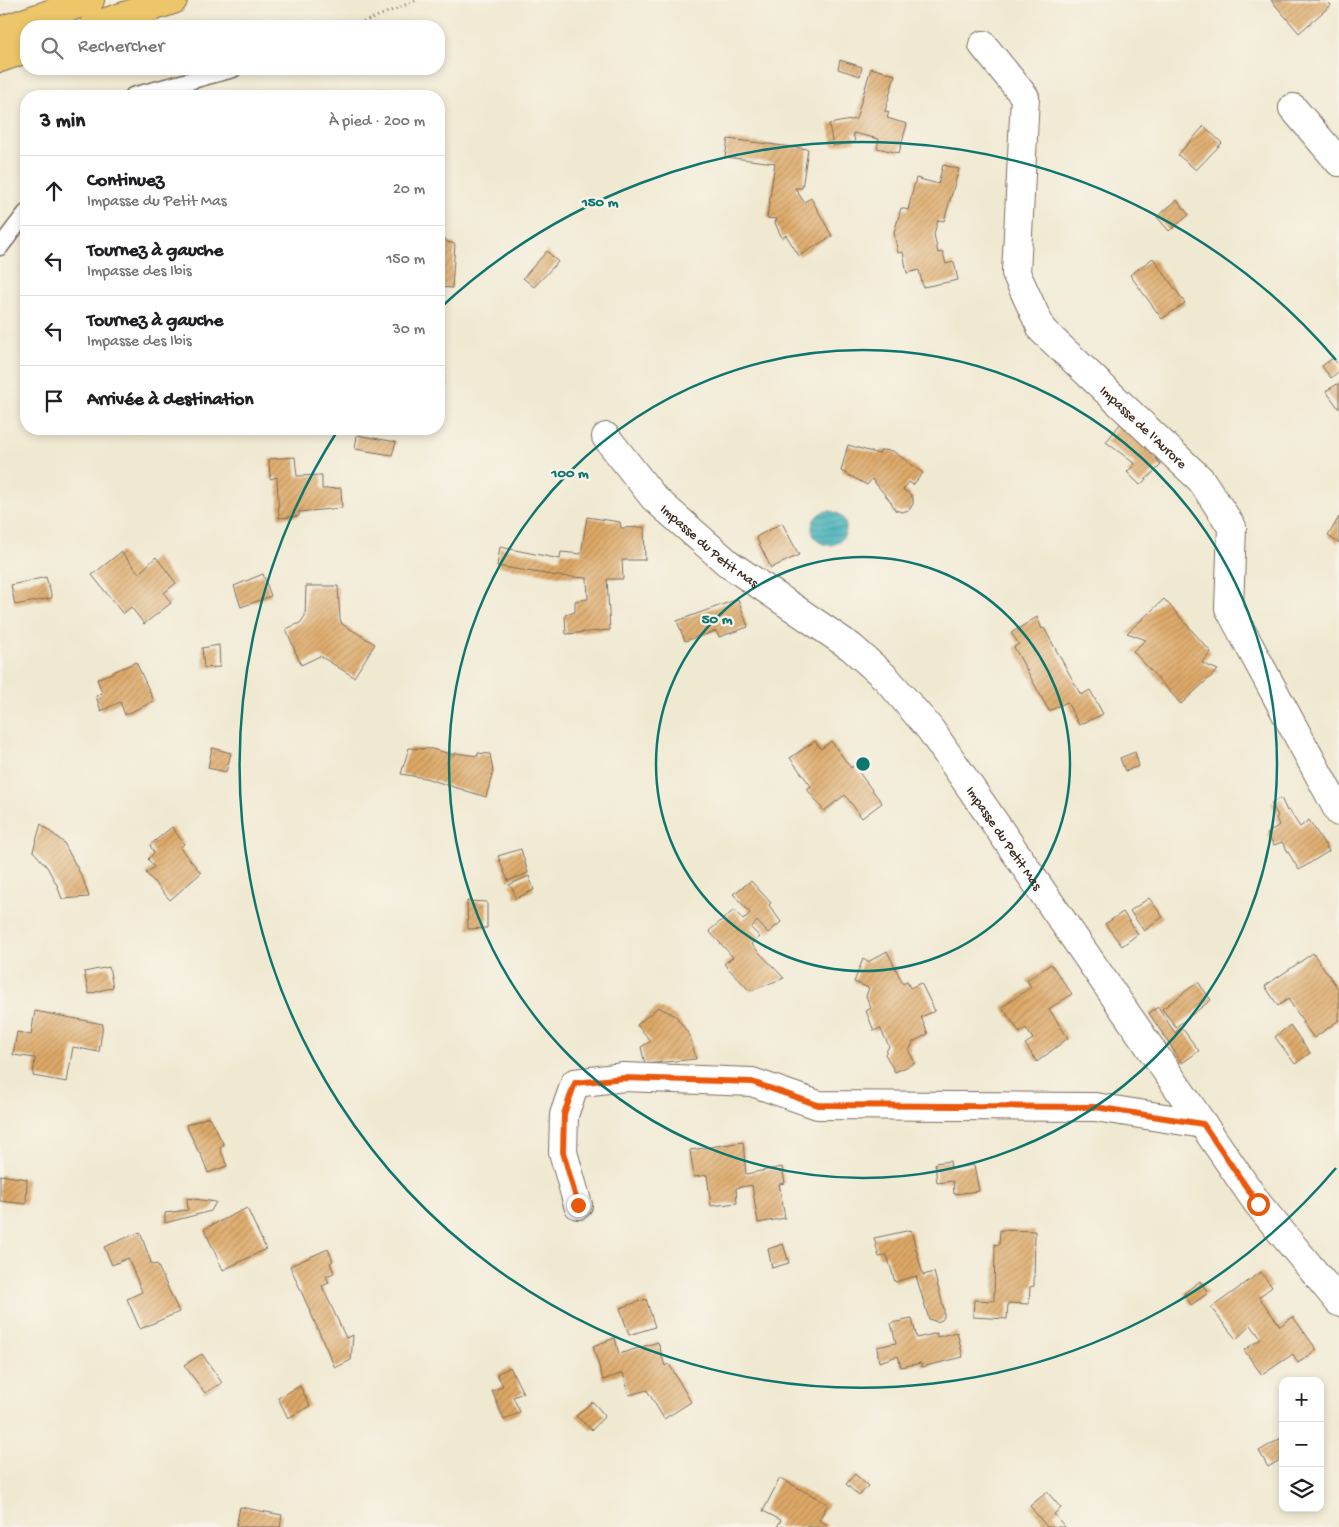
<!DOCTYPE html>
<html lang="fr">
<head>
<meta charset="utf-8">
<style>
  body { margin:0; font-family:"Gochi Hand",sans-serif; background:#f2f2f2; color:#202124 }
  .controls { position:absolute; right:15px; bottom:15px; display:grid; overflow:hidden; border-radius:10px; box-shadow:0 2px 8px #0003 }
  .controls button { width:45px; height:45px; display:grid; place-items:center; padding:0; border:0; border-bottom:1px solid #e0e0e0; background:#fff; color:#202124; font:25px sans-serif }
  .stop { position:absolute; width:15px; height:15px; margin:-11px; border:4px solid #ea580c; border-radius:50%; background:#fff }
  .stop.end { background:#ea580c; border-color:#fff; box-shadow:0 1px 5px #0008 }
  .list { margin:0; padding:0; list-style:none }
  h2 { display:flex; justify-content:space-between; align-items:center; height:65px; margin:0; padding:0 20px; font-size:21px }
  h2 small { font-size:16px; font-weight:400; color:#757577 }
  .list li { display:grid; grid-template-columns:32px 1fr auto; gap:15px; align-items:center; box-sizing:border-box; height:70px; padding:0 20px; border-top:1px solid #e0e0e0 }
  .list b { display:block; font-size:19px; white-space:nowrap }
  .list p { margin:0; font-size:16px; white-space:nowrap; color:#757577 }
  .list em { font-size:16px; font-style:normal; color:#757577 }
  .icon { flex:none; width:28px; height:28px; fill:none; stroke:currentColor; stroke-width:2; stroke-linecap:round; stroke-linejoin:round }
  .map { position:relative; flex:none; width:1339px; height:1527px; overflow:hidden }
  .search { position:absolute; background:#fff; box-shadow:0 2px 8px #0003; left:20px; top:20px; width:425px; height:55px; display:flex; align-items:center; gap:12px; box-sizing:border-box; padding:0 18px; border-radius:20px; color:#757577; font-size:19px }
  .panel { position:absolute; background:#fff; box-shadow:0 2px 8px #0003; left:20px; top:90px; width:425px; height:345px; border-radius:20px }
  .map>svg:first-child { display:block }
  .water { fill:url(#water-rules); stroke:#3d6c6b }
  .building { fill:url(#building-hatch) }
  .lines { fill:none; stroke-linecap:round; stroke-linejoin:round }
  .service-casing { stroke:#7a6d5d; stroke-width:19 }
  .minor-casing { stroke:#7a6d5d; stroke-width:30 }
  .primary-casing { stroke:#7a6d5d; stroke-width:30 }
  .path { stroke:#7a6d5d; stroke-width:3; stroke-dasharray:1 4; stroke-linecap:butt }
  .service { stroke:#fff; stroke-width:16 }
  .minor { stroke:#fff; stroke-width:28 }
  .primary { stroke:#ecc669; stroke-width:28 }
  .route { stroke:#ea580c; stroke-width:6 }
  .ring { fill:none; stroke:#0f766e; stroke-width:2.5 }
  .labels { text-anchor:middle; stroke-width:4.5; stroke-linejoin:round; paint-order:stroke }
  .street-label { font-size:14px; fill:#3b2a1e; stroke:#f7f3e8 }
  .centre { fill:#0f766e; stroke:#f7f3e8; stroke-width:2.5 }
  .ring-label { font-size:15px; text-anchor:middle; font-weight:bold; fill:#0f766e; stroke:#f7f3e8; stroke-width:4.5; stroke-linejoin:round; paint-order:stroke }
</style>
</head>
<body>
<div class="map">
<svg width="1339" height="1527" viewBox="0 0 1339 1527">
  <defs>
    <pattern id="water-rules" width="6" height="5" patternUnits="userSpaceOnUse" patternTransform="scale(1.25)"><rect width="6" height="5" fill="#3fafb8"/><path d="M0 2.5h6" fill="none" stroke="#368f95"/></pattern>
    <pattern id="building-hatch" width="6" height="6" patternUnits="userSpaceOnUse" patternTransform="scale(1.25)"><rect width="6" height="6" fill="#dea967"/><path d="M-1 1l2-2M0 6l6-6M5 7l2-2" fill="none" stroke="#b58a54"/></pattern>
  </defs>
  <rect width="100%" height="100%" fill="#f7f3e8"/>
  <filter id="ink" filterUnits="userSpaceOnUse"><feTurbulence type="fractalNoise" baseFrequency=".02" numOctaves="2"/><feDisplacementMap in="SourceGraphic" scale="10" xChannelSelector="R" yChannelSelector="G"/><feConvolveMatrix kernelMatrix="1 2 1 2 8 2 1 2 1" color-interpolation-filters="sRGB"/></filter>
  <filter id="wash" filterUnits="userSpaceOnUse"><feTurbulence type="fractalNoise" baseFrequency=".0096" numOctaves="4" result="noise"/><feDisplacementMap in="SourceGraphic" scale="20" xChannelSelector="R" yChannelSelector="G"/><feGaussianBlur stdDeviation="1.12" result="paint"/><feColorMatrix in="noise" values="0 0 0 0 0 0 0 0 0 0 0 0 0 0 0 0 0 1.4 0 .05"/><feComposite in="paint" operator="in"/></filter>
  <g filter="url(#wash)">
    <rect width="100%" height="100%" fill="#f0e9d2"/>
    <circle class="water" cx="829" cy="528" r="17"/>
    <g id="blocks">
      <g class="building">
        <path d="M1271,0H1326L1331,5L1299,33Z"/>
        <path d="M840,60L862,67L860,76L838,69Z"/>
        <path d="M871,68L895,75L885,111L889,112L887,118L907,124L899,153L877,148L879,139L853,133L855,142L833,146L829,124L856,119Z"/>
        <path d="M1204,126L1222,143L1196,170L1178,155Z"/>
        <path d="M728,139L808,149L802,188H795L804,202L811,198L832,236L799,256L786,235L782,238L775,223L777,219L767,218L775,163L725,157Z"/>
        <path d="M943,165L959,169L944,221L938,220L934,234L938,253L943,252L946,264L954,262L958,280L923,287L919,270L907,273L903,252L898,253L894,233L901,208L908,210L916,178L938,184Z"/>
        <path d="M1177,200L1189,215L1169,231L1157,217Z"/>
        <path d="M439,229L447,242L455,244L452,288L439,287Z"/>
        <path d="M547,251L558,262L534,287L523,278Z"/>
        <path d="M1153,258L1185,303L1162,319L1130,275Z"/>
        <path d="M1333,358L1339,366V371L1331,378L1322,366Z"/>
        <path d="M439,370H445L441,401H439Z"/>
        <path d="M1339,383V409L1326,391Z"/>
        <path d="M1121,423L1143,441L1161,465L1140,485L1127,472L1135,464L1106,442Z"/>
        <path d="M357,435L396,442L392,455L355,449Z"/>
        <path d="M848,445L879,454L881,450L893,451L923,473L913,485L909,482L903,490L909,493L913,498V504L909,510L902,512L895,510L891,502L872,479L867,485L841,471Z"/>
        <path d="M295,457L297,476L322,475V489L341,488L342,508L299,512V516L279,518L277,477L270,479L269,459Z"/>
        <path d="M587,517L620,522L621,528L644,527L645,560H622L623,579H607L610,630L566,634L565,615L575,612V601L588,599L587,578L558,576L497,566L500,547L560,559L561,552L581,554Z"/>
        <path d="M1339,517V543L1328,536Z"/>
        <path d="M782,523L799,555L771,568L756,537Z"/>
        <path d="M121,552L139,573L156,557L176,583L164,593L171,603L144,624L131,607L123,614L92,575Z"/>
        <path d="M263,574L271,596L241,607L234,586Z"/>
        <path d="M46,577L52,598L15,605L11,585Z"/>
        <path d="M306,586H338L340,619L342,624L375,644L354,677L320,656L301,665L286,629L300,623L305,616Z"/>
        <path d="M738,599L748,627L719,637L716,631L685,641L677,621Z"/>
        <path d="M1164,599L1211,652L1202,663L1218,670L1181,704L1133,651L1146,640L1127,633Z"/>
        <path d="M1037,617L1042,629L1044,628L1081,695L1090,690L1103,714L1079,725L1067,702L1049,711L1014,647L1019,644L1011,633Z"/>
        <path d="M219,645L220,667L204,668L202,648Z"/>
        <path d="M136,662L154,701L125,715L120,702L101,711L96,696L102,693L97,679Z"/>
        <path d="M815,741L821,749L831,741L851,768L854,766L882,803L862,818L845,795L824,811L807,789L811,786L790,758Z"/>
        <path d="M212,748L231,753L226,772L208,768Z"/>
        <path d="M409,748L432,749L454,755L455,753L478,756V753L490,754L493,771L486,797L425,778L401,774Z"/>
        <path d="M1135,752L1139,766L1125,771L1120,758Z"/>
        <path d="M1281,798L1287,811L1289,810L1300,827L1309,820L1329,851L1299,870L1282,842L1274,845L1267,834L1279,825L1276,818L1278,816L1271,803Z"/>
        <path d="M41,824L64,843L83,879L89,897L62,899L57,885L47,867L33,851Z"/>
        <path d="M172,827L184,844L180,848L201,873L170,900L146,873L154,867L148,859L154,853L150,845Z"/>
        <path d="M521,849L528,873L508,881L498,856Z"/>
        <path d="M529,876L534,890L515,899L514,891L509,885Z"/>
        <path d="M751,881L771,903L769,905L781,922L768,933L757,921L751,928L760,937L751,944L784,978L750,991L724,964L733,957L709,931L734,910L743,920L750,913L733,894Z"/>
        <path d="M1149,898L1163,917L1144,931L1130,911Z"/>
        <path d="M467,901L487,902V928L468,929Z"/>
        <path d="M1123,912L1138,934L1122,946L1105,924Z"/>
        <path d="M887,951L903,984L907,981L910,988L921,983L935,1011L921,1017L928,1034L913,1042L909,1051L915,1063L895,1072L885,1054L889,1046L880,1028L874,1031L866,1011L871,1008L866,996L869,988L854,982L863,959L868,962Z"/>
        <path d="M1313,953L1339,990V1020L1314,1038L1302,1022L1303,1021L1288,999L1278,1006L1265,986Z"/>
        <path d="M1051,964L1072,994L1049,1009L1068,1038L1037,1062L1025,1044L1033,1039L1026,1028L1020,1033L1002,1007L1031,987L1027,980Z"/>
        <path d="M109,967L113,987L89,994L84,972Z"/>
        <path d="M1198,982L1211,1000L1176,1027L1162,1009Z"/>
        <path d="M658,1007L676,1016L690,1036L696,1059L645,1064L641,1047L651,1041L637,1025Z"/>
        <path d="M1158,1007L1175,1033L1182,1028L1199,1051L1182,1063L1149,1013Z"/>
        <path d="M35,1011L103,1024L99,1052L73,1047L67,1082L33,1076L35,1058L13,1055L17,1032L31,1035Z"/>
        <path d="M1290,1025L1310,1053L1295,1064L1275,1037Z"/>
        <path d="M209,1117L224,1145L220,1148L227,1166L208,1173L200,1152L199,1153L186,1125Z"/>
        <path d="M743,1142L746,1174L782,1167L785,1183L779,1184L785,1218L758,1223L752,1185L736,1188L737,1203L711,1206L707,1175L694,1177L690,1150Z"/>
        <path d="M950,1161L951,1168L974,1165L979,1191L954,1194L953,1181L937,1183L935,1163Z"/>
        <path d="M0,1175L27,1179L26,1204L0,1201Z"/>
        <path d="M187,1198L216,1202L211,1211L165,1223V1213L188,1210Z"/>
        <path d="M247,1208L266,1249L223,1270L204,1229Z"/>
        <path d="M911,1230L923,1275L934,1272L944,1309V1317L942,1320L937,1322L929,1319L916,1276L895,1282L887,1255L879,1257L874,1238Z"/>
        <path d="M1000,1230L1035,1231L1034,1286L1030,1287L1029,1304L1008,1303L1007,1319L973,1317L974,1300L994,1301L995,1244L999,1245Z"/>
        <path d="M140,1232L152,1265L157,1264L179,1312L140,1329L127,1299L142,1292L128,1258L112,1265L104,1247Z"/>
        <path d="M783,1244L789,1263L772,1268L768,1249Z"/>
        <path d="M328,1249L333,1261L330,1263L334,1273L326,1276L329,1283L322,1286L346,1338L353,1335L351,1360L335,1368L290,1266Z"/>
        <path d="M1261,1272L1272,1287L1259,1297L1280,1326L1293,1317L1317,1350L1298,1363L1293,1354L1262,1375L1244,1350L1261,1339L1251,1325L1236,1339L1211,1308Z"/>
        <path d="M1200,1281L1208,1293L1191,1305L1184,1293Z"/>
        <path d="M646,1299L655,1327L629,1335L620,1308Z"/>
        <path d="M912,1319L917,1338L937,1333V1337L957,1332L963,1357L922,1367L921,1363L901,1367L898,1356L879,1362L877,1347L896,1343L891,1323Z"/>
        <path d="M615,1338L619,1354L658,1342L665,1366L669,1364L691,1402L664,1419L647,1390L629,1395L623,1373L603,1380L593,1346Z"/>
        <path d="M202,1354L222,1383L205,1393L184,1365Z"/>
        <path d="M510,1367L523,1393L513,1397L520,1412L504,1420L492,1391L503,1386L497,1374Z"/>
        <path d="M300,1386L310,1406L288,1418L278,1398Z"/>
        <path d="M592,1402L594,1403L605,1416L592,1430L576,1416Z"/>
        <path d="M1283,1437V1458L1268,1467L1259,1451Z"/>
        <path d="M855,1474L868,1486L859,1496L846,1484Z"/>
        <path d="M780,1478L828,1504L819,1520L827,1525L826,1527H777L781,1520L763,1511Z"/>
        <path d="M1047,1492L1061,1508L1054,1514L1065,1527H1047L1030,1506Z"/>
        <path d="M240,1507L282,1515L280,1527H236Z"/>
      </g>
    </g>
  </g>
  <g filter="url(#ink)">
    <use href="#blocks" fill-opacity="0" stroke="#7a6d5d" stroke-width="1"/>
    <g class="lines">
      <g class="service-casing">
        <g id="service">
          <path d="M133,96L233,69"/>
          <path d="M0,247L26,213"/>
        </g>
      </g>
      <g class="minor-casing">
        <g id="minor">
          <path id="s1" d="M983,45L1025,97L1016,273L1042,330L1201,480L1232,527L1229,608L1339,812"/>
          <path d="M1293,108L1339,162"/>
          <path id="s2" d="M606,437L654,498L729,564L851,647L886,678L930,729L1258,1204L1339,1302"/>
          <path d="M578,1205L563,1152L564,1115L575,1083L624,1077L752,1082L818,1105L1095,1107L1203,1124"/>
        </g>
      </g>
      <g class="primary-casing">
        <g id="primary">
          <path d="M94,26L173,0"/>
          <path d="M0,31L90,0"/>
          <path d="M0,58L26,49"/>
        </g>
      </g>
      <path class="path" d="M354,26L417,0"/>
      <use href="#service" class="service"/>
      <use href="#minor" class="minor"/>
      <use href="#primary" class="primary"/>
    </g>
  </g>
  <g class="lines" filter="url(#ink)">
    <path class="route" d="M578,1205L563,1152L564,1114L575,1083L624,1078L752,1082L818,1105L1095,1107L1203,1124L1258,1204"/>
  </g>
  <g class="ring">
    <circle cx="863" cy="764" r="207"/>
    <circle cx="863" cy="764" r="414"/>
    <path d="M1336 1168A622 622 0 0 1 338 430M439 309A622 622 0 0 1 1336 360"/>
  </g>
  <g class="labels">
    <g class="street-label">
      <text dy="5" stroke="none"><textPath href="#s1" startOffset="446">Impasse de l'Aurore</textPath></text>
      <text dy="5" stroke="none"><textPath href="#s2" startOffset="151">Impasse du Petit Mas</textPath></text>
      <text dy="5" stroke="none"><textPath href="#s2" startOffset="571">Impasse du Petit Mas</textPath></text>
    </g>
  </g>
  <circle cx="863" cy="764" r="8" class="centre"/>
  <g class="ring-label">
    <text x="600" y="206">150 m</text>
    <text x="570" y="477">100 m</text>
    <text x="717" y="623">50 m</text>
  </g>
</svg>
<div class="controls">
<button>+</button>
<button>−</button>
<button><svg class="icon" aria-label="layers" viewBox="0 0 24 24"><path d="M12 4l9 5-9 5-9-5zM3 14l9 5 9-5"/></svg></button>
</div>
<div class="stop" style="left:1258px;top:1204px"></div>
<div class="stop end" style="left:578px;top:1205px"></div>
<div class="search"><svg class="icon" aria-label="search" viewBox="0 0 24 24"><circle cx="10" cy="10" r="6"/><path d="M15 15l6 6"/></svg>Rechercher</div>
<section class="panel">
<h2>3 min<small>À pied · 200 m</small></h2>
<ul class="list">
<li><svg class="icon" aria-label="ahead" viewBox="0 0 24 24"><path d="M12 20V5M6 11l6-6 6 6"/></svg><div><b>Continuez</b><p>Impasse du Petit Mas</p></div><em>20 m</em></li>
<li><svg class="icon" aria-label="left" viewBox="0 0 24 24"><path d="M17 20v-9H6M10 6l-5 5 5 5"/></svg><div><b>Tournez à gauche</b><p>Impasse des Ibis</p></div><em>150 m</em></li>
<li><svg class="icon" aria-label="left" viewBox="0 0 24 24"><path d="M17 20v-9H6M10 6l-5 5 5 5"/></svg><div><b>Tournez à gauche</b><p>Impasse des Ibis</p></div><em>30 m</em></li>
<li><svg class="icon" aria-label="arrive" viewBox="0 0 24 24"><path d="M6 21V4h12l-3 4 3 4H6"/></svg><div><b>Arrivée à destination</b></div></li>
</ul>
</section>
</div>
</body>
</html>
